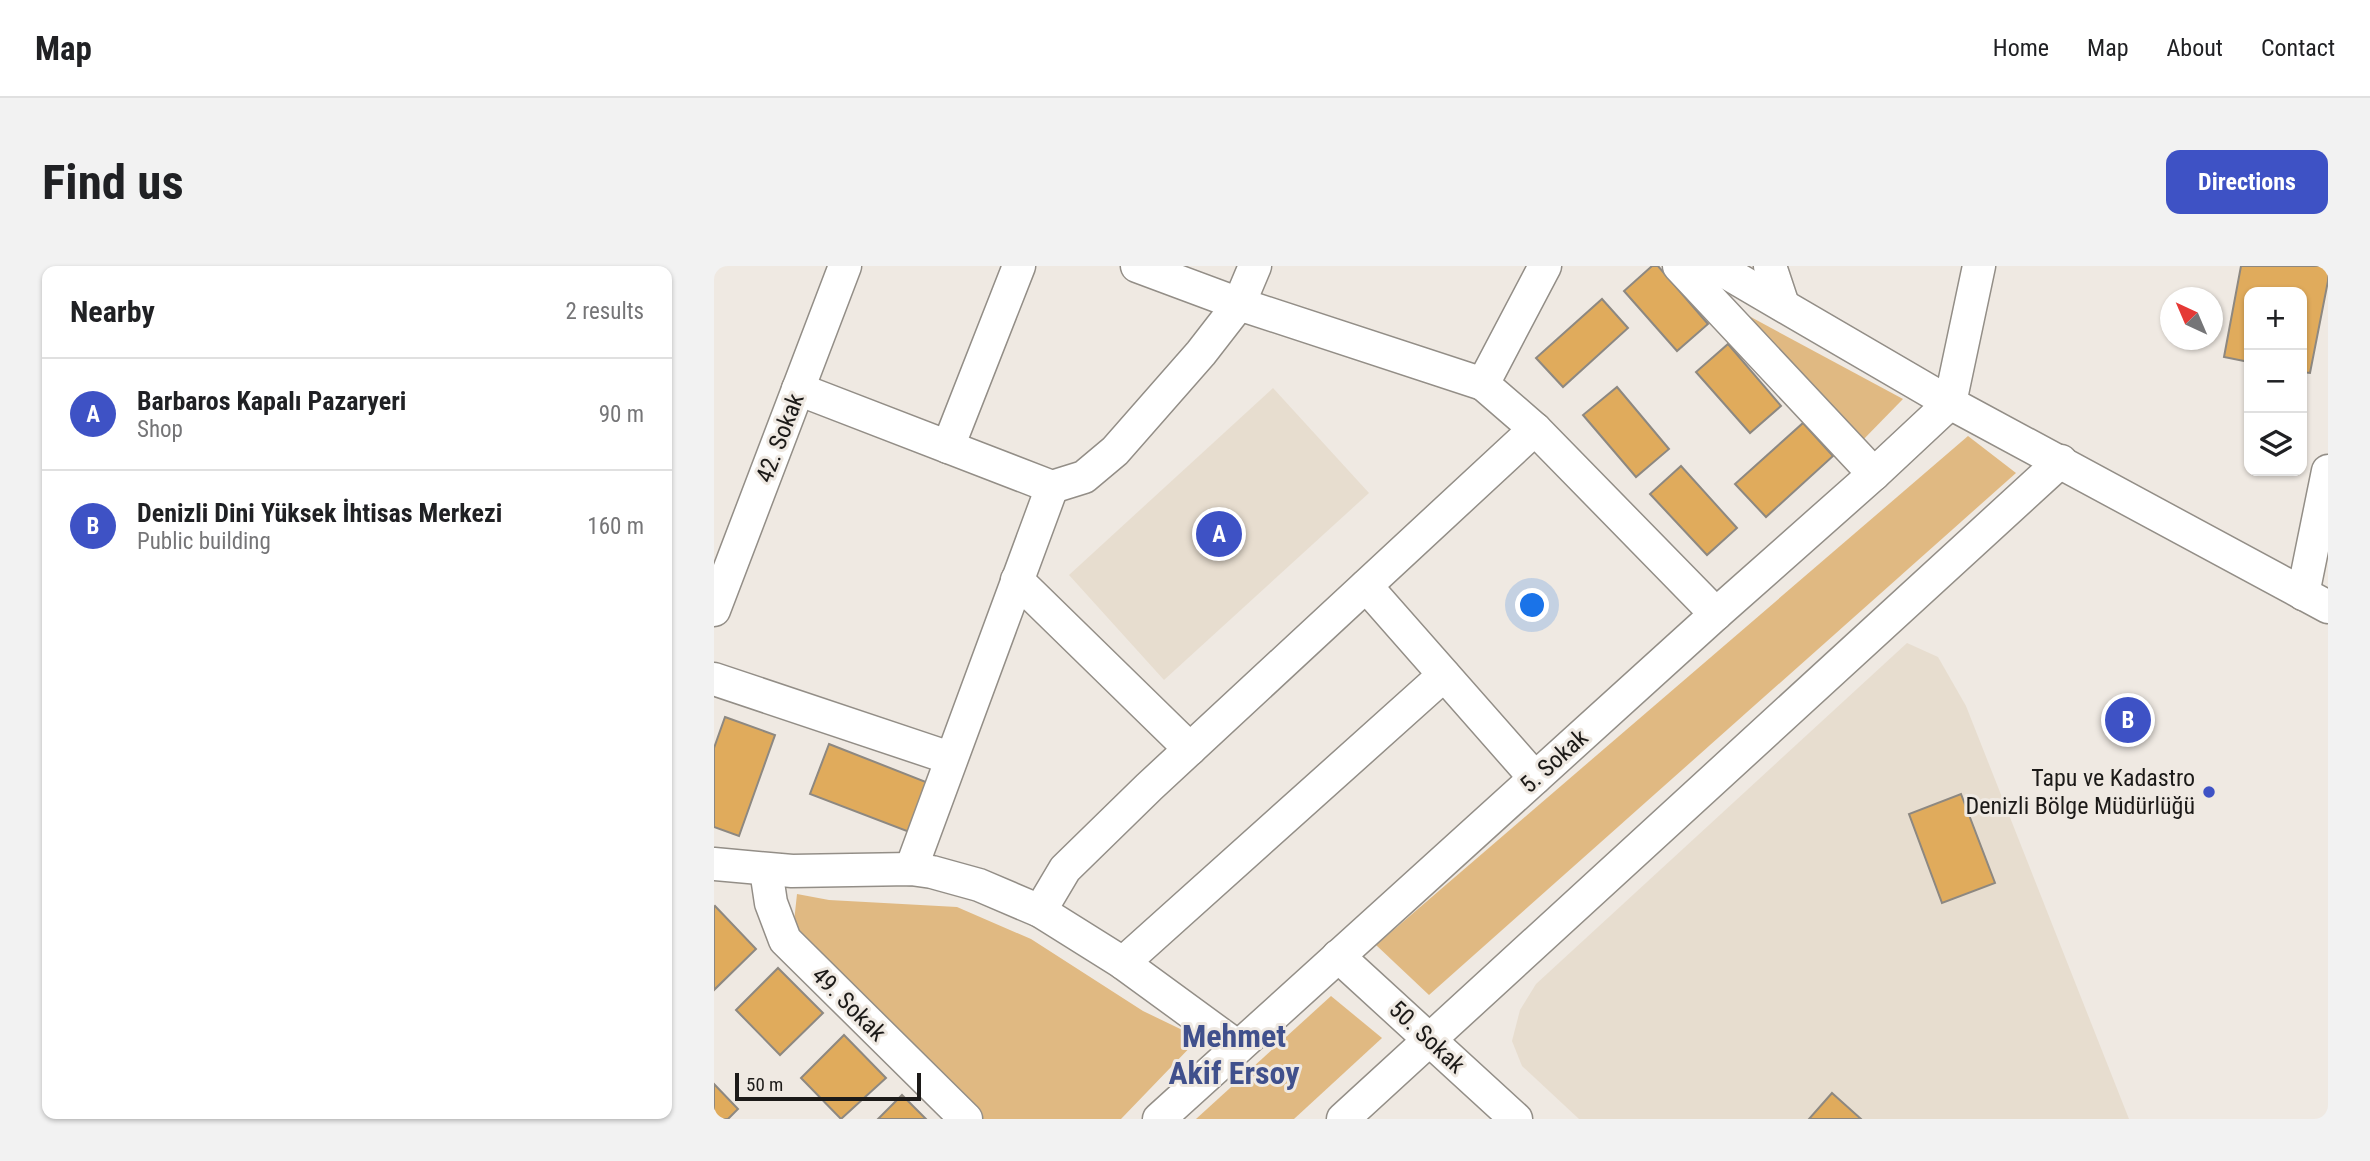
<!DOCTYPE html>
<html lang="en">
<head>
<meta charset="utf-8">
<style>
  body { margin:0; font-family:"Roboto Condensed",sans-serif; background:#f2f2f2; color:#202124 }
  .controls { position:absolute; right:21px; top:21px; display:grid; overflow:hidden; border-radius:14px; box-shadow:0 2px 5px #0004 }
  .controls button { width:63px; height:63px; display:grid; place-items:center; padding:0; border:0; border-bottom:2px solid #e0e0e0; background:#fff; color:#202124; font:35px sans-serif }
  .compass { position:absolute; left:1446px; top:21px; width:63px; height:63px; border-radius:50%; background:#fff; box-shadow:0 2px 5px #0004; rotate:316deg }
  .scale { position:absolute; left:21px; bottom:18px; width:186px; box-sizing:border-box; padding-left:7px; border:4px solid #1c1a18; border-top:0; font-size:19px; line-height:24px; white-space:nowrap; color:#1c1a18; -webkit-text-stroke:5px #efe9e2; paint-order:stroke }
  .you { position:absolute; left:819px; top:340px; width:24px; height:24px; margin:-18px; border:5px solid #fff; border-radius:50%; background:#1a73e8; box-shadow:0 0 0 10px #1a73e833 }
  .badge { display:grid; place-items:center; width:46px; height:46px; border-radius:50%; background:#3e52c5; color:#fff; font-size:23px; font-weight:700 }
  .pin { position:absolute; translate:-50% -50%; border:4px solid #fff; box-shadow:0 2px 7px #0006 }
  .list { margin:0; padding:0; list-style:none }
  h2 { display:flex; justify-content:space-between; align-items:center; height:91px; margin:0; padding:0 28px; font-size:30px }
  h2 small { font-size:23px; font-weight:400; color:#757577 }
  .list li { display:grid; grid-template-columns:46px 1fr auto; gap:21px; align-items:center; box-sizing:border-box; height:112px; padding:0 28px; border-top:2px solid #e0e0e0 }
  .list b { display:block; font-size:26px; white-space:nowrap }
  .list p { margin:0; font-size:23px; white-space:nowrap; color:#757577 }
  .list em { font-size:23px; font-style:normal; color:#757577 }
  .icon { flex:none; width:38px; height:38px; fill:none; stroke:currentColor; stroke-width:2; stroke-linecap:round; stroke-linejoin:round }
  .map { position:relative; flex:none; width:1614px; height:853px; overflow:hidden; border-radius:14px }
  header { display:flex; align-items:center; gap:42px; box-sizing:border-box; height:98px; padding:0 35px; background:#fff; border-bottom:2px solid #e0e0e0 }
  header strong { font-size:33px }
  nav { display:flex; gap:38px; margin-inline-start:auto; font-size:24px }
  .intro { display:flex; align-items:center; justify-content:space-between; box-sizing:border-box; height:168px; padding:0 42px }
  h1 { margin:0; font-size:49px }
  .button { padding:18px 32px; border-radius:14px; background:#3e52c5; color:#fff; font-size:24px; font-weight:700 }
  main { display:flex; gap:42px; padding:0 42px }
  aside { flex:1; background:#fff; border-radius:14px; box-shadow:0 2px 5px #0004 }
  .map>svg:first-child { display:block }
  .built { fill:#e7ddcf }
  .green { fill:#e0b982 }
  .building { fill:#e0ab5c; stroke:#8d8881; stroke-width:2 }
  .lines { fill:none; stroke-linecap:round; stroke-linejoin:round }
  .minor-casing { stroke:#938e87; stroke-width:35 }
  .minor { stroke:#fff; stroke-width:32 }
  .poi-dot { fill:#3e52c5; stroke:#efe9e2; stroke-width:2.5 }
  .labels { text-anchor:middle; stroke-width:6; stroke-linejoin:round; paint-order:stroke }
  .street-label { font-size:24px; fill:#1c1a18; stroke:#efe9e2 }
  .poi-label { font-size:24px; fill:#1c1a18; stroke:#efe9e2; text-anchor:end }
  .district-label { font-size:32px; font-weight:bold; fill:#40508c; stroke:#efe9e2 }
</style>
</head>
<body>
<header>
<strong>Map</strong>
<nav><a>Home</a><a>Map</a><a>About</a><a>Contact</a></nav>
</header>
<div class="intro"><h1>Find us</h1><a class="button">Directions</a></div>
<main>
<aside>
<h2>Nearby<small>2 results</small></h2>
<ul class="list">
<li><span class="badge">A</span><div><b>Barbaros Kapalı Pazaryeri</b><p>Shop</p></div><em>90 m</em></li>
<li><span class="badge">B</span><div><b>Denizli Dini Yüksek İhtisas Merkezi</b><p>Public building</p></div><em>160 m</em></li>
</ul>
</aside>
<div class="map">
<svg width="1614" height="853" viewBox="0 0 1614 853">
  <rect width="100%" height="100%" fill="#efe9e2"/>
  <g class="built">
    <path d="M559,122L655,227L450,414L355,309Z"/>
    <path d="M1193,377L1224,391L1252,440L1415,853H865L808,800L798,775L806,744L822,718Z"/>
  </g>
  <g class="green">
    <path d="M1009,36L1189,133L1145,178Z"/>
    <path d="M1254,170L1302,207L715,729L662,679Z"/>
    <path d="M83,628L115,634L243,641L317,673L429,745L485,772L407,853H260L79,665Z"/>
    <path d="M617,730L668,772L580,853H482Z"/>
  </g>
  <g class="building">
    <path d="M938,0H944L994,58L963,85L910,25Z"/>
    <path d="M1527,0H1614V15L1596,107L1588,106V26H1535V96L1510,91Z"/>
    <path d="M888,33L914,62L849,121L822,92Z"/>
    <path d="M1014,78L1067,140L1036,167L982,106Z"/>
    <path d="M903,121L955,183L922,211L869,149Z"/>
    <path d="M1089,157L1119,190L1052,251L1021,218Z"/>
    <path d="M967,200L1023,262L993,289L936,228Z"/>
    <path d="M11,451L61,469L25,570L0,561V482Z"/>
    <path d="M115,478L217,518L198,567L96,528Z"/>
    <path d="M1247,528L1281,617L1228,637L1195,548Z"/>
    <path d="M1,640L42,683L0,724V641Z"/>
    <path d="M64,702L109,747L66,789L22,744Z"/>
    <path d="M130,769L172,812L127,853L87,812Z"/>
    <path d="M0,818L24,843L14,853H0Z"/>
    <path d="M1118,827L1147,853H1095Z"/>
    <path d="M188,829L212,853H164Z"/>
  </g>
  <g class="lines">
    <g class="minor-casing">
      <g id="minor">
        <path d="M423,0L525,38L769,118"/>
        <path d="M831,0L769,118L821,163L1002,348"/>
        <path d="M965,0L1160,208"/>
        <path d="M1001,0L1236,137L1614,341"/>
        <path d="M1056,0L1069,39"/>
        <path d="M84,123L338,221L370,211L401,185L487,87L525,38L541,0"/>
        <path d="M234,181L305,0"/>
        <path d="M303,314L476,483"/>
        <path d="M652,320L821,512"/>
        <path d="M1589,328L1614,205"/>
        <path d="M0,344L131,0"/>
        <path d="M0,413L236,492"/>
        <path d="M0,598L78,605L197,603L218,606L265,619L326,645L409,697L524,781"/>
        <path d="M197,603L338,221"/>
        <path d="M52,604L57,637L71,674L252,853"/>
        <path d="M326,645L351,603L435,521L821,163"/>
        <path d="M624,690L802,853"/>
        <path d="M409,697L730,409"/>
        <path d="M445,853L1002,348L1160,208L1236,137L1265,0"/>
        <path d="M629,853L1347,195"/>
      </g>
    </g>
    <use href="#minor" class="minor"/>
  </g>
  <circle class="poi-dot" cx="1495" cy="526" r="7"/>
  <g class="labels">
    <g class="street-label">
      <text transform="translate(66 172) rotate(-69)" y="8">42. Sokak</text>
      <text transform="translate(840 495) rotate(-42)" y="8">5. Sokak</text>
      <text transform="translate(135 738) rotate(45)" y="8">49. Sokak</text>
      <text transform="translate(713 771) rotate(43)" y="8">50. Sokak</text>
    </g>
    <g class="poi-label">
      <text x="1481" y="520">Tapu ve Kadastro<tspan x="1481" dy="28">Denizli Bölge Müdürlüğü</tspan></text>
    </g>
    <g class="district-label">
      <text x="520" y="781">Mehmet<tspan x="520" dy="37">Akif Ersoy</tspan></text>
    </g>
  </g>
</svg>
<div class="controls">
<button>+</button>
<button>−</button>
<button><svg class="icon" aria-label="layers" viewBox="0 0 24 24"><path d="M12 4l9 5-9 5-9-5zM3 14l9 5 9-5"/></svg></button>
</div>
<svg class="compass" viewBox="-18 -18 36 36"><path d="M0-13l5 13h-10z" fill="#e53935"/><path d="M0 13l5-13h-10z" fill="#757577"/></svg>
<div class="scale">50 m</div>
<div class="you"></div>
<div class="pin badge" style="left:505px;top:268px">A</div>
<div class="pin badge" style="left:1414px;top:454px">B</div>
</div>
</main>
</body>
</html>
